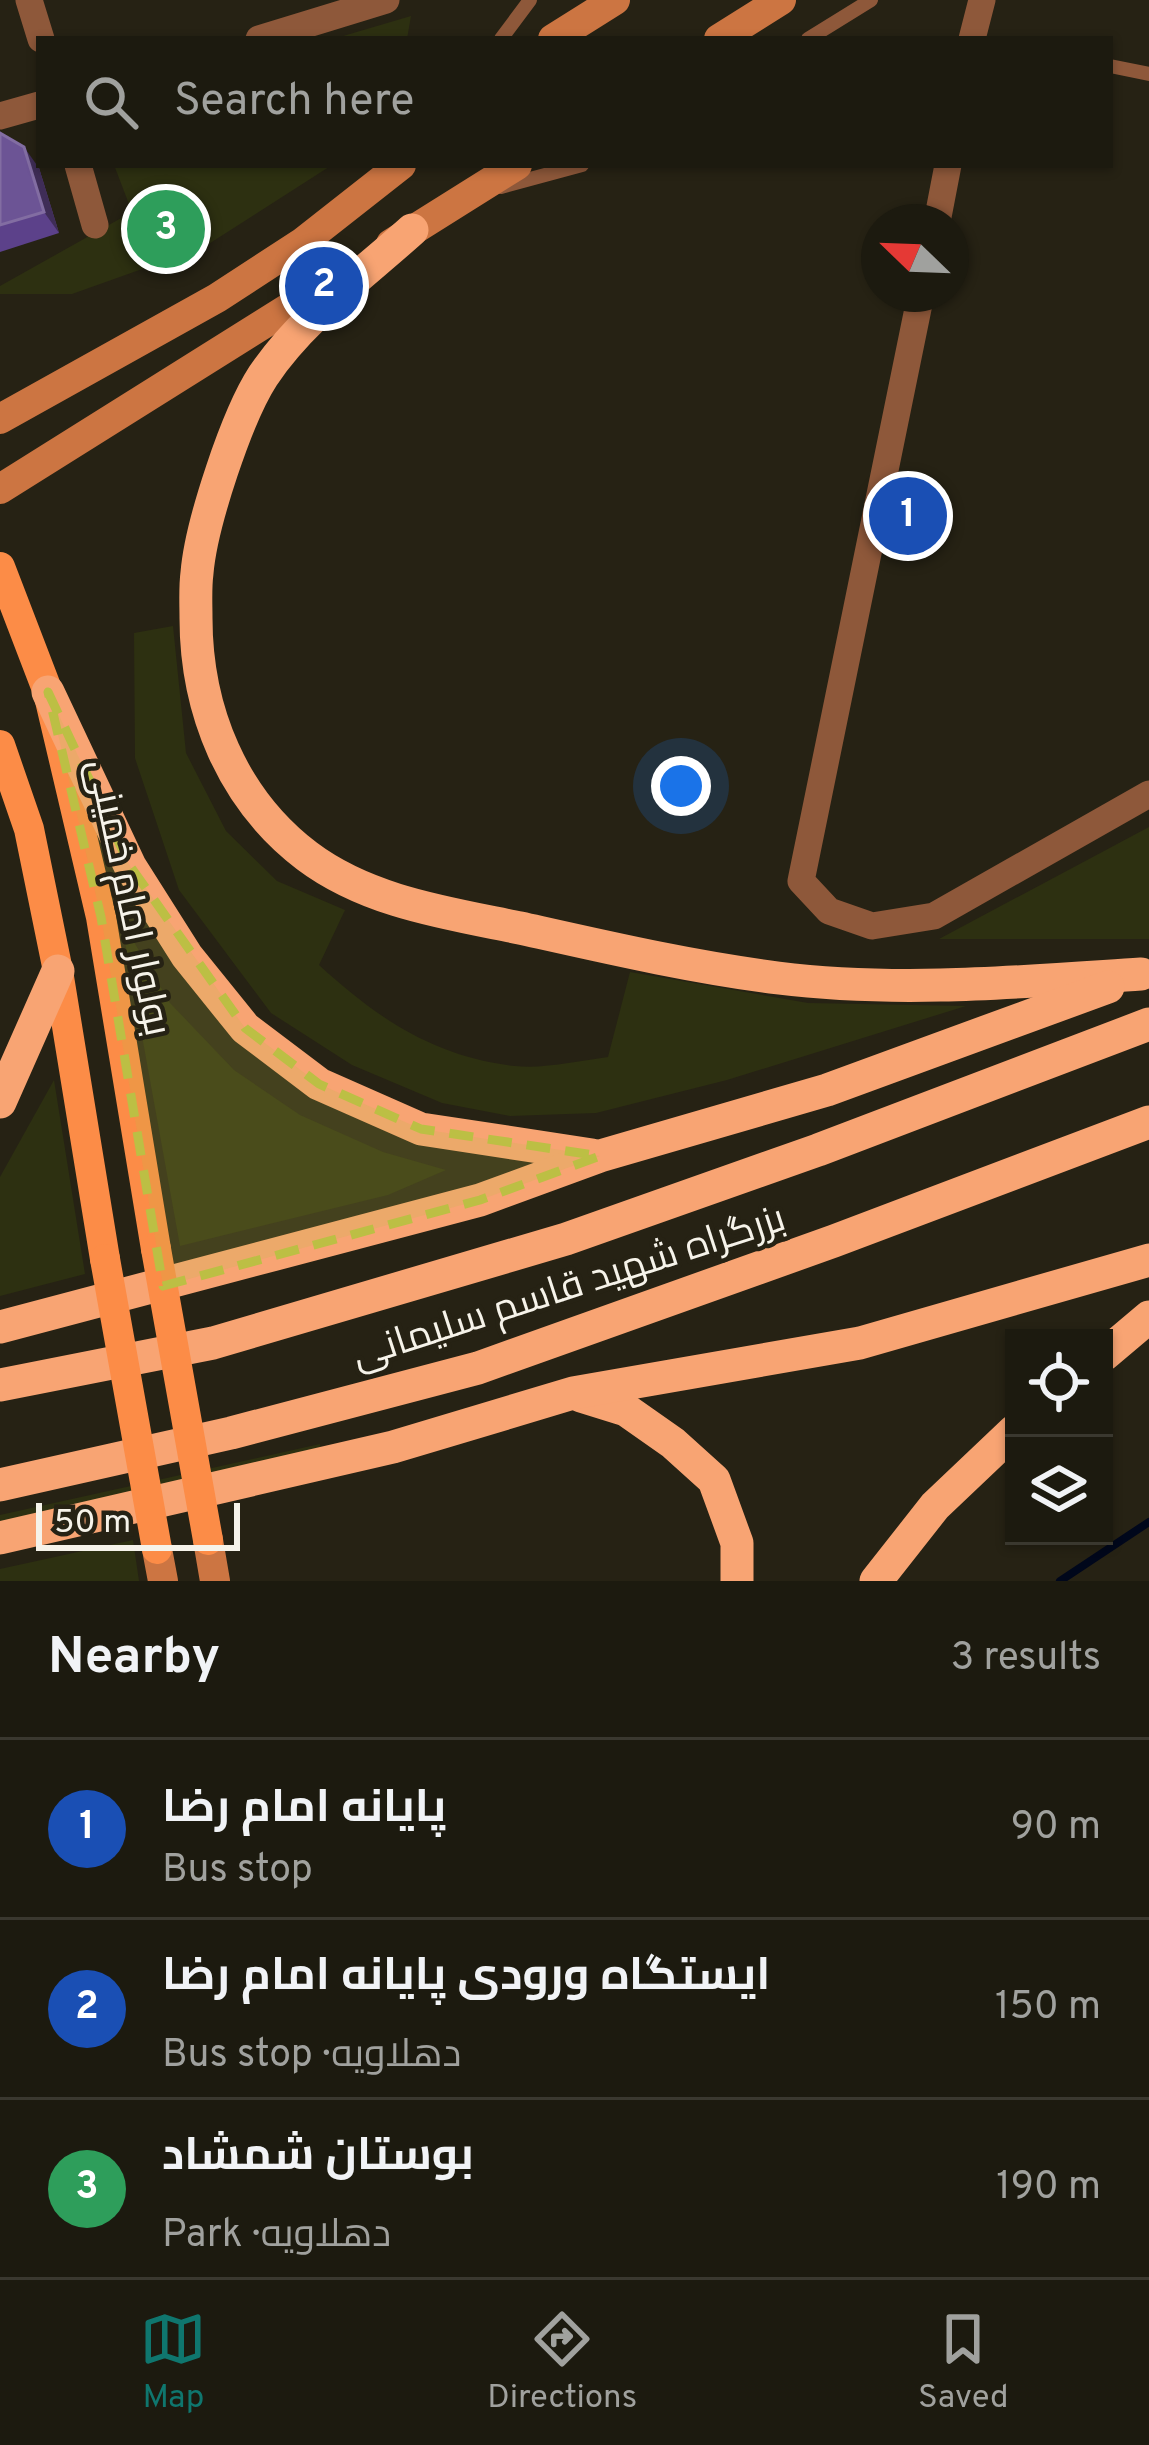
<!DOCTYPE html>
<html lang="en">
<head>
<meta charset="utf-8">
<style>
  body { margin:0; font-family:Overpass,Cairo,sans-serif; background:#252318; color:#f1f3f6 }
  .controls { position:absolute; right:36px; bottom:36px; display:grid; overflow:hidden; border-radius:0px; box-shadow:0 3px 9px #0004 }
  .controls button { width:108px; height:108px; display:grid; place-items:center; padding:0; border:0; border-bottom:3px solid #3a382f; background:#1c1a0f; color:#f1f3f6; font:60px sans-serif }
  .compass { position:absolute; left:861px; top:204px; width:108px; height:108px; border-radius:50%; background:#1c1a0f; box-shadow:0 3px 9px #0004; rotate:293deg }
  .scale { position:absolute; left:36px; bottom:30px; width:204px; box-sizing:border-box; padding-left:12px; border:6px solid #f6f3ea; border-top:0; font-size:33px; line-height:42px; white-space:nowrap; color:#f6f3ea; -webkit-text-stroke:9px #262214; paint-order:stroke }
  .you { position:absolute; left:681px; top:786px; width:42px; height:42px; margin:-30px; border:9px solid #fff; border-radius:50%; background:#1a73e8; box-shadow:0 0 0 18px #1a73e833 }
  .badge { display:grid; place-items:center; width:78px; height:78px; border-radius:50%; background:#0f766e; color:#fff; font-size:39px; font-weight:700 }
  .pin { position:absolute; translate:-50% -50%; border:6px solid #fff; box-shadow:0 3px 12px #0006 }
  .list { margin:0; padding:0; list-style:none }
  h2 { display:flex; justify-content:space-between; align-items:center; height:156px; margin:0; padding:0 48px; font-size:51px }
  h2 small { font-size:39px; font-weight:400; color:#a0a19e }
  .list li { display:grid; grid-template-columns:78px 1fr auto; gap:36px; align-items:center; box-sizing:border-box; height:180px; padding:0 48px; border-top:3px solid #3a382f }
  .list b { display:block; font-size:45px; white-space:nowrap }
  .list p { margin:0; font-size:39px; white-space:nowrap; color:#a0a19e }
  .list em { font-size:39px; font-style:normal; color:#a0a19e }
  .icon { flex:none; width:66px; height:66px; fill:none; stroke:currentColor; stroke-width:2; stroke-linecap:round; stroke-linejoin:round }
  .map { position:relative; flex:none; width:1149px; height:1581px; overflow:hidden }
  .search { position:absolute; background:#1c1a0f; box-shadow:0 3px 9px #0004; left:36px; right:36px; top:36px; height:132px; display:flex; align-items:center; gap:30px; box-sizing:border-box; padding:0 42px; border-radius:0px; color:#a0a19e; font-size:45px }
  .sheet { height:696px; background:#1c1a0f }
  nav { display:flex; justify-content:space-around; align-items:center; box-sizing:border-box; height:168px; border-top:3px solid #3a382f; background:#1c1a0f; font-size:33px; color:#a0a19e }
  nav a { display:grid; justify-items:center; gap:6px }
  nav .on { color:#0f766e }
  .map>svg:first-child { display:block }
  .green { fill:#2d3011 }
  .lines { fill:none; stroke-linecap:round; stroke-linejoin:round }
  .stream { stroke:#00071b; stroke-width:8 }
  .service { stroke:#8e583a; stroke-width:14 }
  .minor { stroke:#8e583a; stroke-width:27 }
  .secondary { stroke:#cc7542; stroke-width:30 }
  .primary { stroke:#fc8c47; stroke-width:30 }
  .trunk { stroke:#f8a473; stroke-width:33 }
  .primary-bridge { stroke:#fc8c47; stroke-width:30 }
  .wall { fill:#5c418a }
  .shaded-wall { fill:#3f2d57 }
  .building { fill:#6c5495; stroke:#826da2; stroke-width:3 }
  .marked { fill:#bcbf44; fill-opacity:0.2; stroke:#bcbf44; stroke-width:9; stroke-dasharray:24 15; stroke-linejoin:round }
  .labels { text-anchor:middle; stroke-width:9; stroke-linejoin:round; paint-order:stroke }
  .street-label { font-size:39px; fill:#f6f3ea; stroke:#262214 }
</style>
</head>
<body>
<div class="map">
<svg width="1149" height="1581" viewBox="0 0 1149 1581">
  <rect width="100%" height="100%" fill="#262214"/>
  <g class="green">
    <path d="M411,16L407,39H333Z"/>
    <path d="M114,165H332L204,247L72,294H0V286L132,212Z"/>
    <path d="M173,626L186,753L226,831L277,881L345,910L319,965C377,1018 434,1057 515,1066C544,1069 578,1061 608,1057L630,972L808,1003L966,1006L727,1080L596,1113L510,1116L442,1103L352,1065L271,1013L179,890L135,758L134,633Z"/>
    <path d="M1149,827V939H939Z"/>
    <path d="M121,920L170,1003L234,1070L300,1115L383,1152L446,1170L388,1195L180,1246Z"/>
    <path d="M54,1080L85,1274L0,1296V1177Z"/>
    <path d="M320,1444L322,1454L0,1526V1515Z"/>
    <path d="M133,1540L139,1581H0V1569Z"/>
  </g>
  <g class="lines">
    <path class="stream" d="M1060,1581L1149,1522"/>
    <g class="service">
      <path d="M501,39L530,0"/>
      <path d="M808,39L871,0"/>
      <path d="M1110,66L1149,74"/>
      <path d="M501,187L582,165"/>
    </g>
    <g class="minor">
      <path d="M29,0L41,39"/>
      <path d="M259,39L386,0"/>
      <path d="M972,39L982,0"/>
      <path d="M0,116L39,105"/>
      <path d="M78,165L95,225"/>
      <path d="M937,222L948,165"/>
      <path d="M921,294L801,881L829,911L872,926L934,916L1149,794"/>
    </g>
    <g class="secondary">
      <path d="M553,39L615,0"/>
      <path d="M719,39L781,0"/>
      <path d="M391,244L517,165"/>
      <path d="M0,419L217,298L303,242L401,165"/>
      <path d="M0,489L351,269"/>
      <path d="M208,1540L215,1581"/>
      <path d="M157,1549L163,1581"/>
    </g>
    <g class="primary">
      <path d="M0,567L48,692L101,917L156,1249"/>
      <path d="M0,745L29,829L58,971L105,1259"/>
    </g>
    <g class="trunk">
      <path d="M412,230C362,275 301,319 263,376C237,416 201,524 197,573C195,588 196,603 196,618C196,710 232,799 307,856C368,902 447,913 520,928C605,947 691,967 778,978C898,993 1020,982 1141,974"/>
      <path d="M48,692L130,866L187,956L245,1028L319,1084L421,1129L592,1155"/>
      <path d="M0,1102L58,971"/>
      <path d="M0,1327L480,1200L600,1156L827,1090L1108,987"/>
      <path d="M1104,1355L1149,1317"/>
      <path d="M0,1385L213,1343L566,1239L818,1150L1149,1024"/>
      <path d="M581,1396L626,1410L673,1443L714,1480L737,1543V1581"/>
      <path d="M0,1485L231,1433L478,1368L834,1241L1149,1122"/>
      <path d="M0,1538L393,1447L573,1393L860,1343L1149,1260"/>
      <path d="M876,1581L935,1506L1014,1431"/>
    </g>
    <g class="primary-bridge">
      <path d="M156,1249L208,1540"/>
      <path d="M105,1259L157,1549"/>
    </g>
  </g>
  <path class="wall" d="M0,133L39,168L59,233L0,252Z"/>
  <path class="shaded-wall" d="M24,147L39,168L59,233L44,212Z"/>
  <path class="building" d="M0,133L24,147L44,212L0,225Z"/>
  <path class="marked" d="M48,692L130,866L245,1028L319,1084L421,1129L600,1156L480,1200L163,1286L101,917Z"/>
  <g class="labels">
    <g class="street-label">
      <text transform="translate(131 897) rotate(78)" y="14">بولوار امام خمینی</text>
      <text transform="translate(568 1285) rotate(-18)" y="14">بزرگراه شهید قاسم سلیمانی</text>
    </g>
  </g>
</svg>
<div class="controls">
<button><svg class="icon" aria-label="locate" viewBox="0 0 24 24"><circle cx="12" cy="12" r="6"/><path d="M12 2v4M12 18v4M2 12h4M18 12h4"/></svg></button>
<button><svg class="icon" aria-label="layers" viewBox="0 0 24 24"><path d="M12 4l9 5-9 5-9-5zM3 14l9 5 9-5"/></svg></button>
</div>
<svg class="compass" viewBox="-18 -18 36 36"><path d="M0-13l5 13h-10z" fill="#e53935"/><path d="M0 13l5-13h-10z" fill="#a0a19e"/></svg>
<div class="scale">50 m</div>
<div class="you"></div>
<div class="pin badge" style="left:908px;top:516px;background:#1a4fb4">1</div>
<div class="pin badge" style="left:324px;top:286px;background:#1a4fb4">2</div>
<div class="pin badge" style="left:166px;top:229px;background:#2e9e5b">3</div>
<div class="search"><svg class="icon" aria-label="search" viewBox="0 0 24 24"><circle cx="10" cy="10" r="6"/><path d="M15 15l6 6"/></svg>Search here</div>
</div>
<section class="sheet">
<h2>Nearby<small>3 results</small></h2>
<ul class="list">
<li><span class="badge" style="background:#1a4fb4">1</span><div><b>پایانه امام رضا</b><p>Bus stop</p></div><em>90 m</em></li>
<li><span class="badge" style="background:#1a4fb4">2</span><div><b>ایستگاه ورودی پایانه امام رضا</b><p>Bus stop · دهلاویه</p></div><em>150 m</em></li>
<li><span class="badge" style="background:#2e9e5b">3</span><div><b>بوستان شمشاد</b><p>Park · دهلاویه</p></div><em>190 m</em></li>
</ul>
</section>
<nav>
<a class="on"><svg class="icon" aria-label="map" viewBox="0 0 24 24"><path d="M3 6l6-2 6 2 6-2v14l-6 2-6-2-6 2zM9 4v14M15 6v14"/></svg>Map</a>
<a><svg class="icon" aria-label="directions" viewBox="0 0 24 24"><path d="M12 3l9 9-9 9-9-9zM9 14v-3h6M13 9l2 2-2 2"/></svg>Directions</a>
<a><svg class="icon" aria-label="saved" viewBox="0 0 24 24"><path d="M7 4h10v16l-5-4-5 4z"/></svg>Saved</a>
</nav>
</body>
</html>
